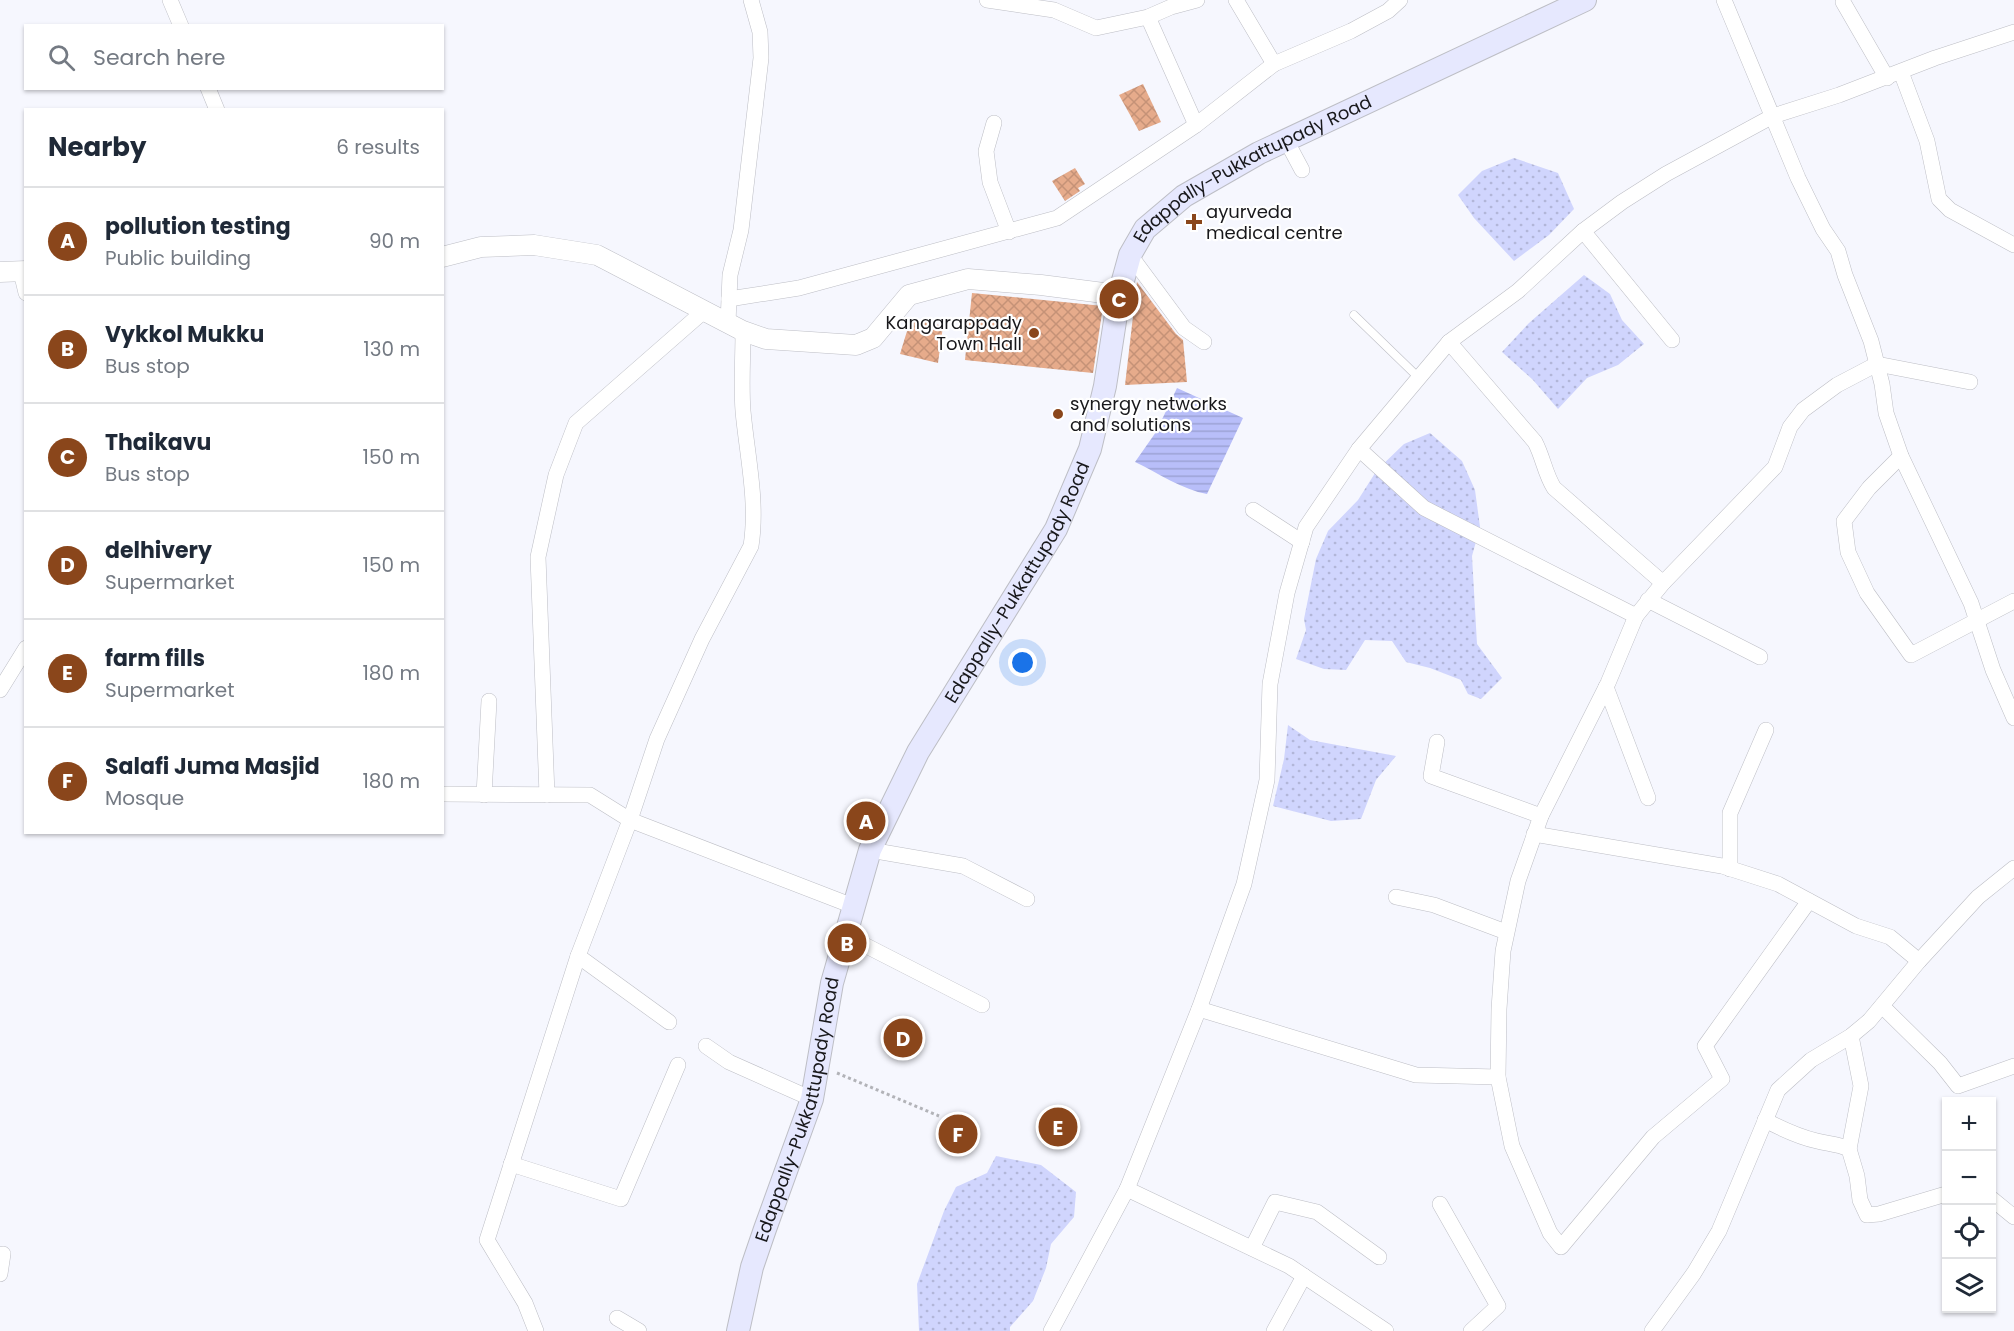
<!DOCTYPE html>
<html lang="en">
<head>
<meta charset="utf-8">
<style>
  body { margin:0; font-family:Poppins,sans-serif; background:#f6f6f7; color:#1f2937 }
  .controls { position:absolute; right:18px; bottom:18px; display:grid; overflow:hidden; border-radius:0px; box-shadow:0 2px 4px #0004 }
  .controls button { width:54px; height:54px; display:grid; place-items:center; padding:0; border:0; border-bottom:2px solid #e0e1e3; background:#fff; color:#1f2937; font:30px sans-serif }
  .you { position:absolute; left:1023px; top:663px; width:21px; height:21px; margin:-15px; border:4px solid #fff; border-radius:50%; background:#1a73e8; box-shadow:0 0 0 9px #1a73e833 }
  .badge { display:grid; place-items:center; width:39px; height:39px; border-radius:50%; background:#8a461b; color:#fff; font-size:20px; font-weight:700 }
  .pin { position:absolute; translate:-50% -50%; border:3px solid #fff; box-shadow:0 2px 6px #0006 }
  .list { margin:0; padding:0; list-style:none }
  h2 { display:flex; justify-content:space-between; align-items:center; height:78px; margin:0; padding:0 24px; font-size:26px }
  h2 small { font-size:20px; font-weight:400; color:#747a83 }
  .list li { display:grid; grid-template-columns:39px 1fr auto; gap:18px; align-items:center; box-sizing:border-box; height:108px; padding:0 24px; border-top:2px solid #e0e1e3 }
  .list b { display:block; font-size:22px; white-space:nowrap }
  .list p { margin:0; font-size:20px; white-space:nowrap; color:#747a83 }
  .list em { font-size:20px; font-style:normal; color:#747a83 }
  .icon { flex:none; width:33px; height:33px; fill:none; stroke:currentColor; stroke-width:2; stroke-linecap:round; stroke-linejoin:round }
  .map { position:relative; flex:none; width:2014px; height:1331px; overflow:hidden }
  .search { position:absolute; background:#fff; box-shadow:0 2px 4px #0004; left:24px; top:24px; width:420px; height:66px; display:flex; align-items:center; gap:15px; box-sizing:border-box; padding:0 21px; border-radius:0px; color:#747a83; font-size:22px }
  .panel { position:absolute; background:#fff; box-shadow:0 2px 4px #0004; left:24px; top:108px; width:420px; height:726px; border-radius:0px }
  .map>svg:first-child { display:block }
  .grass { fill:url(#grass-dots) }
  .water { fill:url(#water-rules) }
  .building { fill:url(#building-cross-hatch) }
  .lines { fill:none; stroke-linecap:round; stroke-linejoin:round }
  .service-casing { stroke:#bdbec5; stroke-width:9 }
  .minor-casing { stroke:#bdbec5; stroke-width:16 }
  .tertiary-casing { stroke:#bdbec5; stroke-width:21 }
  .secondary-casing { stroke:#bdbec5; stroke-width:24 }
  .path { stroke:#b2b3b8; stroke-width:3; stroke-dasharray:3 3; stroke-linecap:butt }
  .service { stroke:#fff; stroke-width:8 }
  .minor { stroke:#fff; stroke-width:15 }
  .tertiary { stroke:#fff; stroke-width:20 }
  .secondary { stroke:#e6e8fe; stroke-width:22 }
  .poi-dot { fill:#8a461b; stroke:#fff; stroke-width:2 }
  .labels { text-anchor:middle; stroke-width:4.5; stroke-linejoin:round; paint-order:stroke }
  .street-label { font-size:18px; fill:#18181b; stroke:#fff }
  .poi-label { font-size:18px; fill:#18181b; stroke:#fff; text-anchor:start }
</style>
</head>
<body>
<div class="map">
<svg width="2014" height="1331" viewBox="0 0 2014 1331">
  <defs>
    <pattern id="grass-dots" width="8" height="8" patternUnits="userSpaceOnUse" patternTransform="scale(1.5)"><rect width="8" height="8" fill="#d0d5fd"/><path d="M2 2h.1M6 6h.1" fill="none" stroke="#b2b6d8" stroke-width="1.8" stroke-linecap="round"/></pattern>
    <pattern id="water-rules" width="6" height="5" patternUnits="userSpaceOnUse" patternTransform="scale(1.5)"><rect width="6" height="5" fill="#b8bef9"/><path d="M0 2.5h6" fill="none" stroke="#9da3d5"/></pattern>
    <pattern id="building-cross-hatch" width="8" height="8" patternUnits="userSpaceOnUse" patternTransform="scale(1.5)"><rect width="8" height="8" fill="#e6ab8b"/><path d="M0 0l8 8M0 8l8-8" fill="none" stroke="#c59277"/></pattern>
  </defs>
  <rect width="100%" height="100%" fill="#f6f7fe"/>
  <g class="grass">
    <path d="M1514,158L1558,173L1574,209L1549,235L1514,261L1474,218L1458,195L1482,171Z"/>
    <path d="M1584,275L1610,294L1622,320L1644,344L1618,365L1587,378L1558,409L1533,380L1502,352L1529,323Z"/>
    <path d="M1430,433L1462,461L1475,490L1480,527L1472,556L1477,644L1502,678L1481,699L1468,694L1461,680L1430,668L1406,662L1392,641L1365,640L1346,670L1324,669L1296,659L1306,630L1304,619L1316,559L1328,531L1358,500L1377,470L1404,444Z"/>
    <path d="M1288,725L1310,740L1396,756L1376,780L1361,819L1331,821L1273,806L1284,759Z"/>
    <path d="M996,1156L1041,1165L1076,1192L1074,1217L1051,1244L1046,1268L1033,1301L1010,1327V1331H919L917,1284L944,1211L956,1187L987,1173Z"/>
  </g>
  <path class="water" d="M1177,388L1243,418L1207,494C1183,490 1158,473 1135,462L1156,432Z"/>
  <g class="building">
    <path d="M1143,84L1161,122L1139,131L1119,95Z"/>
    <path d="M1075,168L1085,184L1078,188L1080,191L1065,201L1052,181Z"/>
    <path d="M1137,282L1176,334L1183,340L1187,382L1125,385Z"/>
    <path d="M972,293L1103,306L1093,373L965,360Z"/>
    <path d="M911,318L943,326L938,363L900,354Z"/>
  </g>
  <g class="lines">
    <g class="service-casing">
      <path id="service" d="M1354,315L1419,378"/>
    </g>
    <g class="minor-casing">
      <g id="minor">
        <path d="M170,0L181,26"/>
        <path d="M987,0L1054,10L1096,28L1148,17L1171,7L1197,0"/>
        <path d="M1236,0L1274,64"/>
        <path d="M1724,0L1798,178L1823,229L1838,251L1845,275L1871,341L1882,384L1886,413L1901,456L1971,603L1993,670L2014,718"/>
        <path d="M1843,2L1887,78"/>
        <path d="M1148,17L1196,125"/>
        <path d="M1901,72L1927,141L1939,199L1950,210L2014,245"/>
        <path d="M208,88L217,110"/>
        <path d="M994,123L986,151L990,182L1009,232"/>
        <path d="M1286,140L1302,170"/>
        <path d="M1583,231L1672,340"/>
        <path d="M1130,255L1184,328L1204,342"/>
        <path d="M21,272L26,293"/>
        <path d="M729,299L799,288L1057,218L1196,125L1274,64L1351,31L1388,11L1400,0"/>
        <path d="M728,323L730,275L741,230L761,58L760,32L751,0"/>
        <path d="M1449,342L1535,442C1543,457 1545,474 1554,488L1663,583"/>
        <path d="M1359,449L1424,508L1636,616"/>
        <path d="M1901,456L1869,488L1844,521L1848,552L1867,593L1911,655L2014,601"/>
        <path d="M1253,510L1302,542"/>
        <path d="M1648,600L1760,657"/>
        <path d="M1606,687L1648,798"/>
        <path d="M0,690L26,648"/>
        <path d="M1437,742L1431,776L1541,816"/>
        <path d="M442,794L590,795L630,820L853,906"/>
        <path d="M484,795L489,701"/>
        <path d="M547,795L538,557L556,475L576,423L704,311"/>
        <path d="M1534,834L1722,866L1778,884L1856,926L1890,937L1919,961"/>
        <path d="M870,850L963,866L1027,899"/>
        <path d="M1730,869V813L1766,730"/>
        <path d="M1396,897L1434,905L1506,932"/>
        <path d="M1809,901L1705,1046L1722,1079L1653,1137L1561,1247L1550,1233L1512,1146L1498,1077L1499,1009L1503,951L1518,881L1541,816L1608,683L1636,616L1663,583L1775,467L1790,427L1803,410L1837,385L1877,364L1970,382"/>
        <path d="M845,935L982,1005"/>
        <path d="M578,956L669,1022"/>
        <path d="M1882,1006L1940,1063L1958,1086L2014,1066"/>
        <path d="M1199,1009L1416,1075L1498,1077"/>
        <path d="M706,1046L729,1062L812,1099"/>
        <path d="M1765,1120C1780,1128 1800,1137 1817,1141C1829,1144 1838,1144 1849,1149L1857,1176L1860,1200L1867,1215L1879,1214L1946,1194"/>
        <path d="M1849,1149L1861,1086L1851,1036"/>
        <path d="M511,1164L621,1199L678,1065"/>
        <path d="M1127,1189L1289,1266L1386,1331"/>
        <path d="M1992,1199L2014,1217"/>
        <path d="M1440,1204L1498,1306L1471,1331"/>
        <path d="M1252,1248L1275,1202L1317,1212L1379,1257"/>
        <path d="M0,1274L3,1254"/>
        <path d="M617,1318L639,1331"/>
        <path d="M536,1331L525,1303L487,1240L578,956L630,820L657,739L702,639L751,546C758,502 747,455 743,411C741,385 743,358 743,331"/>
        <path d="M1051,1331L1127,1189L1199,1009L1244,884L1267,780L1270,684L1287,593L1306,527L1359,449L1449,342L1518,291L1583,231L1622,202L1666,174L1773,116L1839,95L1935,58L2014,32"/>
        <path d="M1274,1331L1304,1276"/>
        <path d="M1652,1331L1694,1273L1719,1231L1778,1090L1811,1060L1851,1036L1869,1021L1919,961L1978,897L2014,868"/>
      </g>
    </g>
    <g class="tertiary-casing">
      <g id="tertiary">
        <path d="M442,257L481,247L534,245L597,255L743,331L766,339L856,345L873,338L909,295L968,279L1041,285L1119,295"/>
        <path d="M0,272L26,271"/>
      </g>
    </g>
    <g class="secondary-casing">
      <g id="secondary">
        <path id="s1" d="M738,1331L752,1267L765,1229L812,1099L832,983L870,850L918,752L1056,529L1090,449L1105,386L1119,295L1130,255L1145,229L1184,196L1259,153L1585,0"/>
      </g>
    </g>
    <path class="path" d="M837,1073L939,1116"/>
    <use href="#service" class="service"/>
    <use href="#minor" class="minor"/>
    <use href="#tertiary" class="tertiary"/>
    <use href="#secondary" class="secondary"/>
  </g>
  <g class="poi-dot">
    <path d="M1191 213h6v6h6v6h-6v6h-6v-6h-6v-6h6z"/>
    <circle cx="1034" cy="333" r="6"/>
    <circle cx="1058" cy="414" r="6"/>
  </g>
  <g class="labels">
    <g class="street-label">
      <text dy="6" stroke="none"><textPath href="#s1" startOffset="1310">Edappally-Pukkattupady Road</textPath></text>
      <text dy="6" stroke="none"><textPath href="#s1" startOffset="806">Edappally-Pukkattupady Road</textPath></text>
      <text dy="6" stroke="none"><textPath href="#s1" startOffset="230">Edappally-Pukkattupady Road</textPath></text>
    </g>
    <g class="poi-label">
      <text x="1206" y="218">ayurveda<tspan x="1206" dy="21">medical centre</tspan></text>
      <text x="1022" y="329" text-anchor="end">Kangarappady<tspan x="1022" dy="21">Town Hall</tspan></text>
      <text x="1070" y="410">synergy networks<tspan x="1070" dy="21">and solutions</tspan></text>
    </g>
  </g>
</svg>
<div class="controls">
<button>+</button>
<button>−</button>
<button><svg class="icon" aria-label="locate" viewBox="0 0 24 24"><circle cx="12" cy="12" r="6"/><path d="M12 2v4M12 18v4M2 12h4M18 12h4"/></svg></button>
<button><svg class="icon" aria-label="layers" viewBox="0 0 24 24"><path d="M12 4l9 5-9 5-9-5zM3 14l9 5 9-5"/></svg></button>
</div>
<div class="you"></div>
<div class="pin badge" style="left:866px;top:821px">A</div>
<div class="pin badge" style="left:847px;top:943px">B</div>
<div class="pin badge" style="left:1119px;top:299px">C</div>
<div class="pin badge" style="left:903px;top:1038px">D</div>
<div class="pin badge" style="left:1058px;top:1127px">E</div>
<div class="pin badge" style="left:958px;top:1134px">F</div>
<div class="search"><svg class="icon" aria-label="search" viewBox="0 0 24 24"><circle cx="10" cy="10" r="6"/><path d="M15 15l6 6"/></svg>Search here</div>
<section class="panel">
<h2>Nearby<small>6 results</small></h2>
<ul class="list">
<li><span class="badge">A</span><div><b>pollution testing</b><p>Public building</p></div><em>90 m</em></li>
<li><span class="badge">B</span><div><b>Vykkol Mukku</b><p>Bus stop</p></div><em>130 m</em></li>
<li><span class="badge">C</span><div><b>Thaikavu</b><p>Bus stop</p></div><em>150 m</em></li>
<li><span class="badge">D</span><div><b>delhivery</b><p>Supermarket</p></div><em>150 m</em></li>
<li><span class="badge">E</span><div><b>farm fills</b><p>Supermarket</p></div><em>180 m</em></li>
<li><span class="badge">F</span><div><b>Salafi Juma Masjid</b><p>Mosque</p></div><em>180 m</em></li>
</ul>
</section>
</div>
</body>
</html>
